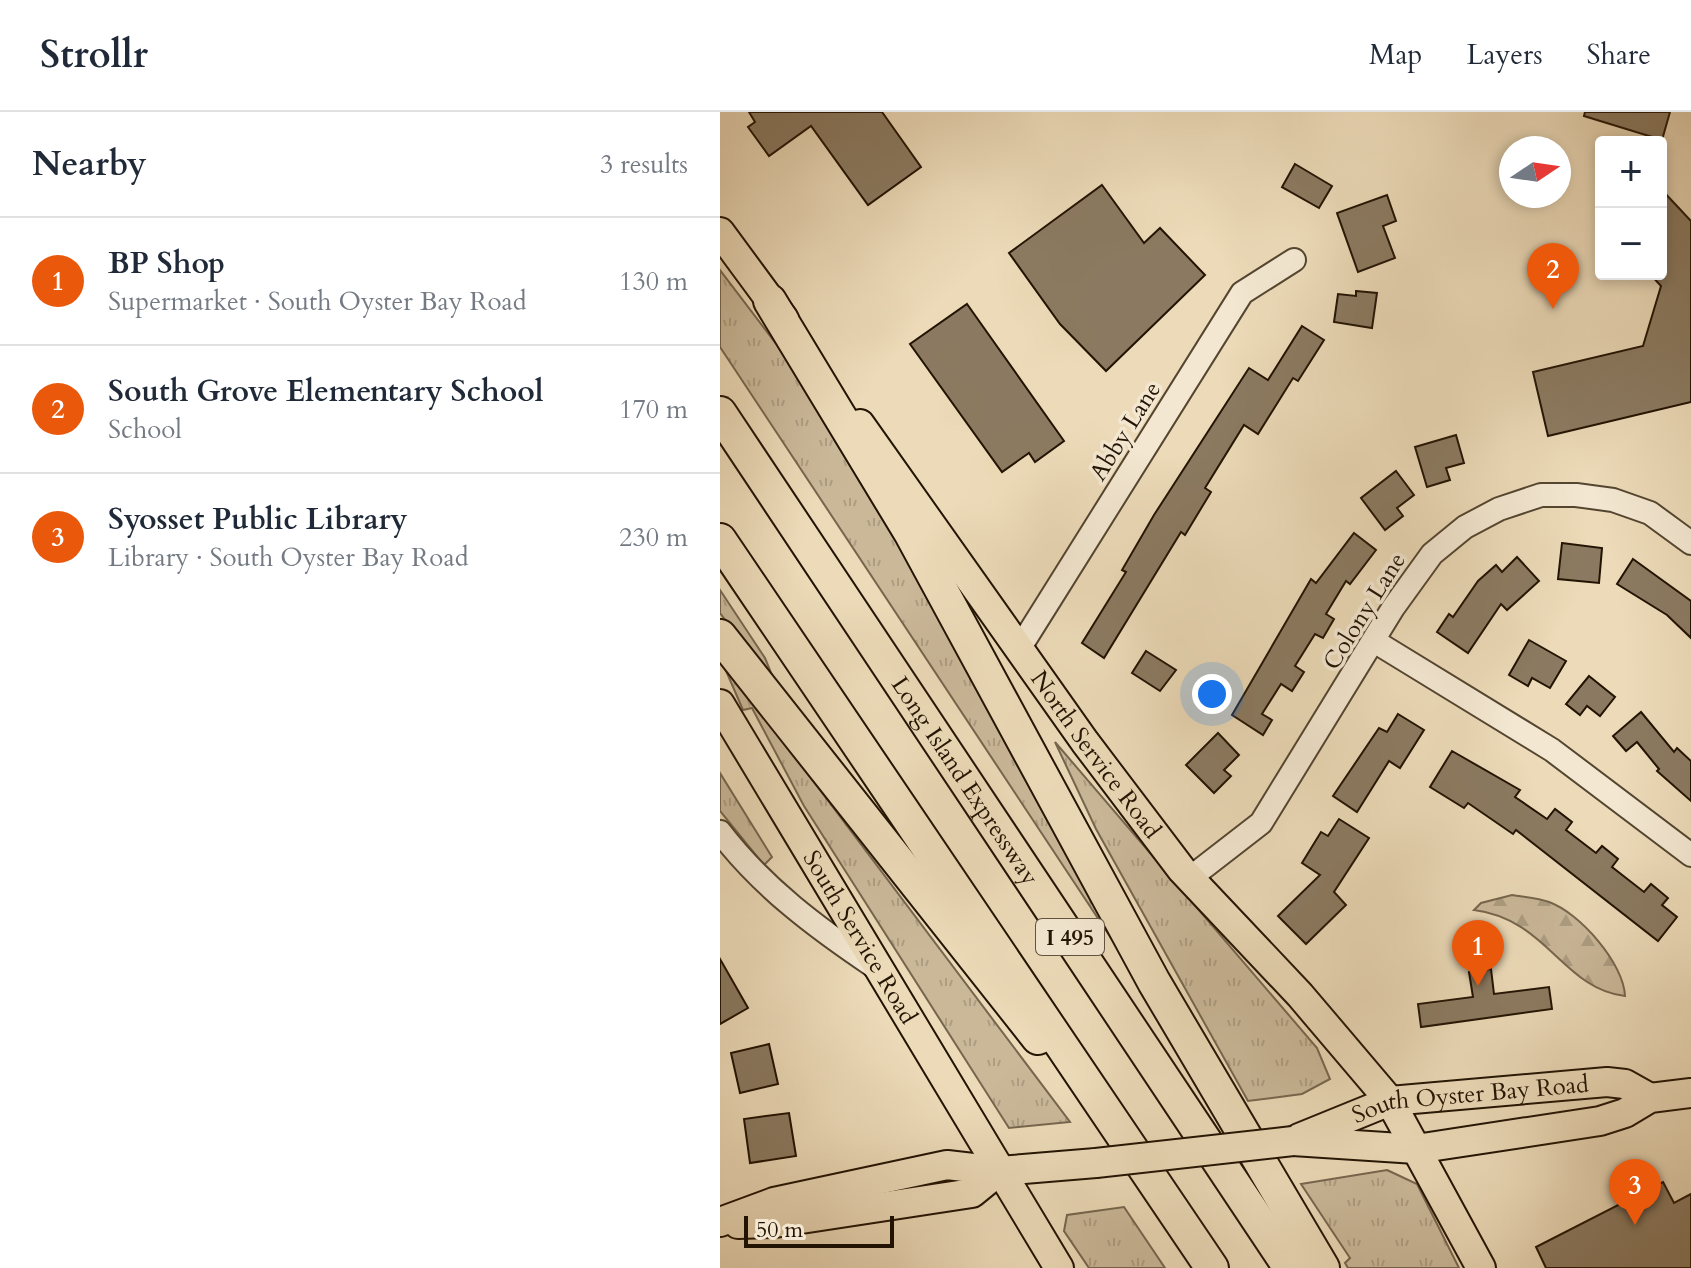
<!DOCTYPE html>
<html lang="en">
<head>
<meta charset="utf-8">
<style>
  body { margin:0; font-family:Cardo,serif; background:#f6f6f7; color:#1f2937 }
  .controls { position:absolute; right:24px; top:24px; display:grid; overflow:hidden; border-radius:8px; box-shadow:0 4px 12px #0003 }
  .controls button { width:72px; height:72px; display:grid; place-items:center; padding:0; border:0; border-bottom:2px solid #e0e1e3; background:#fff; color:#1f2937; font:40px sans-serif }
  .compass { position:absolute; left:779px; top:24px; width:72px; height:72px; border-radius:50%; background:#fff; box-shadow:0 4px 12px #0003; rotate:77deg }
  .scale { position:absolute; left:24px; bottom:20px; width:150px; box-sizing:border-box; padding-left:8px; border:4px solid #221303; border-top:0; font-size:22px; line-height:28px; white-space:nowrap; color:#221303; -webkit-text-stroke:6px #f3e7d1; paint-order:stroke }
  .you { position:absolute; left:492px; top:582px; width:28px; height:28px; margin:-20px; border:6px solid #fff; border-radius:50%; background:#1a73e8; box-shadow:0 0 0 12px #1a73e833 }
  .badge { display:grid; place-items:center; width:52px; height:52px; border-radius:50%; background:#ea580c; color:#fff; font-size:26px; font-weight:700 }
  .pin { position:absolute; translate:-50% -66px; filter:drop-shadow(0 2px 4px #0008) }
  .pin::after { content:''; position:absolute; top:42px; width:28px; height:24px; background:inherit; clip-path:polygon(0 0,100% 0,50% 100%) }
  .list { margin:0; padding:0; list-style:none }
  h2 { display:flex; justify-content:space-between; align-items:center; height:104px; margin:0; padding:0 32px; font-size:34px }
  h2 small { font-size:26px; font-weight:400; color:#747a83 }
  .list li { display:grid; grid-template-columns:52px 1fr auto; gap:24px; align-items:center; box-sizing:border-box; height:128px; padding:0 32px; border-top:2px solid #e0e1e3 }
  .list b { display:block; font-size:30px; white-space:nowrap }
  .list p { margin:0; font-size:26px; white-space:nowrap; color:#747a83 }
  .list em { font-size:26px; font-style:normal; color:#747a83 }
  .map { position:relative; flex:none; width:971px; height:1156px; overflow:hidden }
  header { display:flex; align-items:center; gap:48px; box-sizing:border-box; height:112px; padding:0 40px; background:#fff; border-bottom:2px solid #e0e1e3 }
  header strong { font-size:38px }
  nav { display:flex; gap:44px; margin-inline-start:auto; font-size:28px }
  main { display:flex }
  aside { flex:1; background:#fff }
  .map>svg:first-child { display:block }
  .grass { fill:url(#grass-tufts); stroke:#76664e; stroke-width:2 }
  .forest { fill:url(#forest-firs); stroke:#76664e; stroke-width:2 }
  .building { fill:#8b7a61; stroke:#221303; stroke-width:2 }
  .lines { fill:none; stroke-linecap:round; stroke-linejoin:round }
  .minor-casing { stroke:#544530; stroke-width:26 }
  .major-casing { stroke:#221303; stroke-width:32 }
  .highway-casing { stroke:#221303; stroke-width:36 }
  .minor { stroke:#f3e7d1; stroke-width:22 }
  .major { stroke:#ecdab8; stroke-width:28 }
  .highway { stroke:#ecdab8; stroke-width:32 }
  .major-bridge-casing { stroke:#221303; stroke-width:32; stroke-linecap:butt }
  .major-bridge { stroke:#ecdab8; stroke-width:28 }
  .labels { text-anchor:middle; stroke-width:7; stroke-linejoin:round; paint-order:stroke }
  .shield { fill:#f3e7d1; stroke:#615341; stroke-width:2 }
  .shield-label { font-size:22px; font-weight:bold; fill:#221303 }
  .street-label { font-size:24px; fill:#221303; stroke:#f3e7d1 }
</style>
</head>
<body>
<header>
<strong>Strollr</strong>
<nav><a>Map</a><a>Layers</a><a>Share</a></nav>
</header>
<main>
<aside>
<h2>Nearby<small>3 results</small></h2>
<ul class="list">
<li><span class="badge">1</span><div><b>BP Shop</b><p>Supermarket · South Oyster Bay Road</p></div><em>130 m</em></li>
<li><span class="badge">2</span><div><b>South Grove Elementary School</b><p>School</p></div><em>170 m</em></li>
<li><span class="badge">3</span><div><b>Syosset Public Library</b><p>Library · South Oyster Bay Road</p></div><em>230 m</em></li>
</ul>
</aside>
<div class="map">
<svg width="971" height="1156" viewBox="0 0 971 1156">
  <defs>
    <pattern id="grass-tufts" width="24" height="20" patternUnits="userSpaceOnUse" patternTransform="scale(2)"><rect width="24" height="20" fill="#cab899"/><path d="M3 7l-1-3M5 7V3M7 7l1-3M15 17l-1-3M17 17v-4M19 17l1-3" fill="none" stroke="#ad9d82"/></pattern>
    <pattern id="forest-firs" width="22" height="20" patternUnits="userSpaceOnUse" patternTransform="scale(2)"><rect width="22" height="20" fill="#cab899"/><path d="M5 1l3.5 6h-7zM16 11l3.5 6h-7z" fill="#ad9d82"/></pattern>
  </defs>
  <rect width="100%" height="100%" fill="#ecdab8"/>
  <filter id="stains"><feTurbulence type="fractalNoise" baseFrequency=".0025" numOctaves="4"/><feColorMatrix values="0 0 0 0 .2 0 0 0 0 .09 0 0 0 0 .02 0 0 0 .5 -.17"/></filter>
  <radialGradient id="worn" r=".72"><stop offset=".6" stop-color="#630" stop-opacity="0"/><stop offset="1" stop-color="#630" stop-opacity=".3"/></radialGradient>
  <g class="grass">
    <path d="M0,158L60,237L164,393L426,879L0,235Z"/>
    <path d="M0,478L45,546L52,563L38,552L0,501Z"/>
    <path d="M0,545L350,1010L289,1016L84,694L32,596L23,598Z"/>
    <path d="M335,630L597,936L610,967L582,982L528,989L376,717Z"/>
    <path d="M0,661L52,745L44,753L0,699Z"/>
    <path d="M667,1058L697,1072L739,1156H628L625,1151L630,1146L581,1072Z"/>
    <path d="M404,1095L445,1156H369L344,1119L347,1103Z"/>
  </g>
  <path class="forest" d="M792,783C804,785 818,786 829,790C860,801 904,852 905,884C843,877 827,807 754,798L761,791Z"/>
  <g class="building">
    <path d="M29,0H162L201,55L148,93L91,14L49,44L28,15L35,10Z"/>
    <path d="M865,0H950L942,28L864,4Z"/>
    <path d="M575,52L612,74L599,96L562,75Z"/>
    <path d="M382,73L424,131L440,116L485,163L386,259L340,212L289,141Z"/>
    <path d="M941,77L971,109V290L828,324L813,260L923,234L941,174L930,162H941Z"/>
    <path d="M667,83L676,109L663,114L675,146L638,160L617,101Z"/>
    <path d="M636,179L657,181L652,216L614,210L618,182L636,184Z"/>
    <path d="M247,192L344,329L315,350L309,341L282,360L190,232Z"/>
    <path d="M582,214L604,228L578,269L573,266L538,322L524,313L485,376L491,380L465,423L461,420L384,546L362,531L406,460L402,458L434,403L529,256L548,268Z"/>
    <path d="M736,323L744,351L726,356L730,368L707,375L695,335Z"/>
    <path d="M676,359L694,383L677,396L683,404L665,418L641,386Z"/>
    <path d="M634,421L656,438L630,472L626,469L606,502L614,507L603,526L595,522L575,554L584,560L572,579L561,572L542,602L552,608L543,623L512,603L591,467L596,471Z"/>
    <path d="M842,431L882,436L879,471L838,467Z"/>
    <path d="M797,445L819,469L787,498L781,492L748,541L717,520L729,502L733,505L758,469L776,453L782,460Z"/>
    <path d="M913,447L971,489V526L947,503L897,472Z"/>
    <path d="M809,528L846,549L830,576L812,566L808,574L789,563Z"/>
    <path d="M426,539L456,558L440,579L412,561Z"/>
    <path d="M869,564L895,585L880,604L867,594L860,603L846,592Z"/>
    <path d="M921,600L954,640L957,636L971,649V689L937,659L939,657L917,630L906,639L893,624Z"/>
    <path d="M678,602L704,618L680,656L669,649L637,700L613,684L659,616L667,620Z"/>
    <path d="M498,621L519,643L504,658L511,664L494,681L466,653Z"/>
    <path d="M732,639L800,678L795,685L827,707L835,697L852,710L846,718L876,741L882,734L898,747L892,755L924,780L931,772L948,786L942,793L957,805L938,829L796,718L793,722L748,691L744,696L710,675Z"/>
    <path d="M619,707L649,726L614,780L626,793L586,832L558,804L600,763L582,751L601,720L608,724Z"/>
    <path d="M0,847L28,896L0,912Z"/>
    <path d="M771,857L774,882L829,875L832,897L701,915L698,892L753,885L749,860Z"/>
    <path d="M49,932L58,972L20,981L11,941Z"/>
    <path d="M69,1001L76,1044L30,1051L24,1007Z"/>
    <path d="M943,1070L954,1091L971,1082V1156H826L816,1135Z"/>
  </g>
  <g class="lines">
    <g class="minor-casing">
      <g id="minor">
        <path d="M654,529L832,638L971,743"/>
        <path d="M299,537L522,181L574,148"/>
        <path d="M0,720C43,776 97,816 155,855"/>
        <path d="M470,766L541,711L673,496L712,442L745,415L779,397L821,383H856L893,388L930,401L971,431"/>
      </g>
    </g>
    <g class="major-casing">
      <g id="major">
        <path d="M0,120L64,207"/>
        <path id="s1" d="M140,312L365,630L462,758L580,883L670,989L761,1156"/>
        <path id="s2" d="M0,592L339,1156"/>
        <path id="s3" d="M579,1026L670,989L887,970L905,972L930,986"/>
        <path d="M573,1029L696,1037L880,1009L905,1001L930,986L971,981"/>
        <path d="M0,1110L54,1090L227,1053L279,1059L376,1051"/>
        <path d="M18,1112L55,1111L252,1081L279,1059"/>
      </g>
    </g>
    <g class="highway-casing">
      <g id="highway">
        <path d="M50,189L191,422L434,870L603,1156"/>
        <path id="s4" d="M0,301L570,1156"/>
        <path d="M0,428L492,1156"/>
        <path d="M0,524L318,926"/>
      </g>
    </g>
    <use href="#minor" class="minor"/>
    <use href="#major" class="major"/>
    <use href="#highway" class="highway"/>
    <g class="major-bridge-casing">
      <path id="major-bridge" d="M376,1051L573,1029"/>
    </g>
    <use href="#major-bridge" class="major-bridge"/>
  </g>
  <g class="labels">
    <rect class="shield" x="316" y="807" width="68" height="36" rx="6"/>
    <g class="shield-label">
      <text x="350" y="833">I 495</text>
    </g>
    <g class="street-label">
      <text transform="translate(405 319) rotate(-58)" y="8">Abby Lane</text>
      <text transform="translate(644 499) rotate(-58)" y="8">Colony Lane</text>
      <text dy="8" stroke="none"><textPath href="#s1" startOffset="406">North Service Road</textPath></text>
      <text dy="8" stroke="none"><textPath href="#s4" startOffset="442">Long Island Expressway</textPath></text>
      <text dy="8" stroke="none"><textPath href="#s2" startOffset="272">South Service Road</textPath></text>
      <text dy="8" stroke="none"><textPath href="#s3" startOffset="178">South Oyster Bay Road</textPath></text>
    </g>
  </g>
  <rect width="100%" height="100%" filter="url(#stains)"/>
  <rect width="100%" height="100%" fill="url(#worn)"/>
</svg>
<div class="controls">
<button>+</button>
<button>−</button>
</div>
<svg class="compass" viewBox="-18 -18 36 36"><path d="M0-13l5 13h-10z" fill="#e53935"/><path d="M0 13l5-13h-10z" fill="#747a83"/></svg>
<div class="scale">50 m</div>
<div class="you"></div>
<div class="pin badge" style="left:758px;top:874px">1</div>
<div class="pin badge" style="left:833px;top:197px">2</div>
<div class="pin badge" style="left:915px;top:1113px">3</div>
</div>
</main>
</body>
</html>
